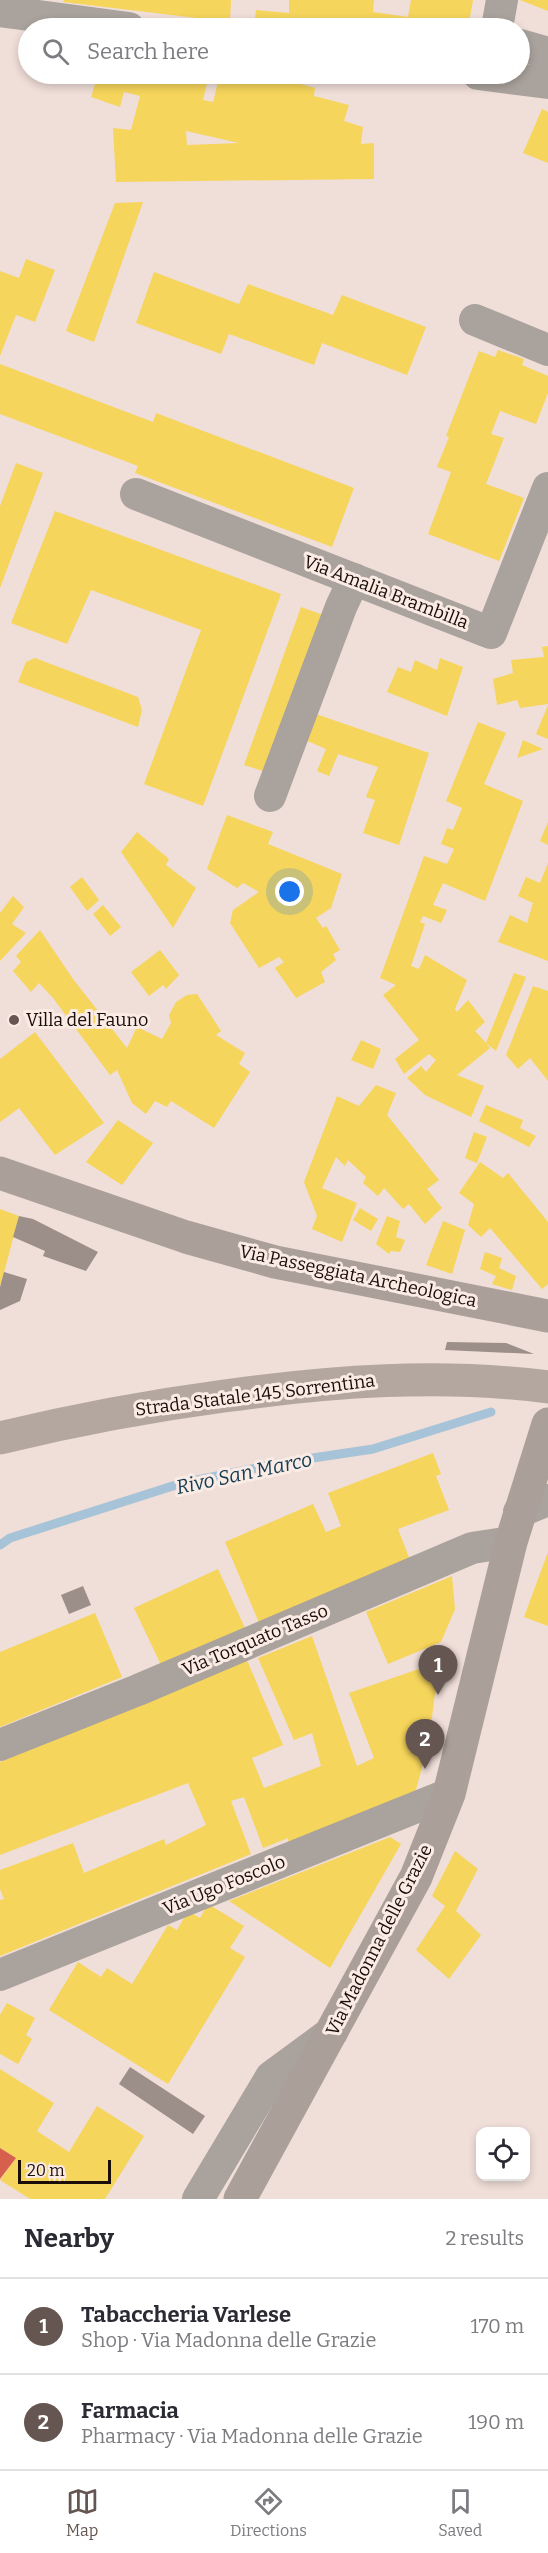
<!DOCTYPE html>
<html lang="en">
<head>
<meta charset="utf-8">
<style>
  body { margin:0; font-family:Bitter,serif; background:#f2f2f3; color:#2b2b33 }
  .controls { position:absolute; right:18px; bottom:18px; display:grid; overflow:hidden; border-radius:12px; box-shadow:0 3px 9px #0003 }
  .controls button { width:54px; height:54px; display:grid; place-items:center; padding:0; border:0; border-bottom:2px solid #e1e1e2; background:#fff; color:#2b2b33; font:30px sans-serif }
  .scale { position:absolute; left:18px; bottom:15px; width:93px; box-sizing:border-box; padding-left:6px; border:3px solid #1a0d08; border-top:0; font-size:16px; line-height:21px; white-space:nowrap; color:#1a0d08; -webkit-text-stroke:4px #fbebe5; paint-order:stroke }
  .you { position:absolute; left:290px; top:892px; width:21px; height:21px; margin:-15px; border:4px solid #fff; border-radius:50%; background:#1a73e8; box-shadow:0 0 0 9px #1a73e833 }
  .badge { display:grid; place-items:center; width:39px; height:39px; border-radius:50%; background:#655651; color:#fff; font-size:20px; font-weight:700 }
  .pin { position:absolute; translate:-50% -50px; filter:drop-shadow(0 2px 3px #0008) }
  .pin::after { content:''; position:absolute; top:32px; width:21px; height:18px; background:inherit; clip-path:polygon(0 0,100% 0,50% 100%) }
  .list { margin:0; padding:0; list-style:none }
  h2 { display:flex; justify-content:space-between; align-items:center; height:78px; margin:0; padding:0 24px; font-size:26px }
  h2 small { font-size:20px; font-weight:400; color:#7c7c81 }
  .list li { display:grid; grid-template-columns:39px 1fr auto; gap:18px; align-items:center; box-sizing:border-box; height:96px; padding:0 24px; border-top:2px solid #e1e1e2 }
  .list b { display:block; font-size:22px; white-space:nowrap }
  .list p { margin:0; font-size:20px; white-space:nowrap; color:#7c7c81 }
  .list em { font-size:20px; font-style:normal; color:#7c7c81 }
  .icon { flex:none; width:33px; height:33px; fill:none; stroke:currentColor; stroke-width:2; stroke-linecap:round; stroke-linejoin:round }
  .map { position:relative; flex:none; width:548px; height:2199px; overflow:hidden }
  .search { position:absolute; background:#fff; box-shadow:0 3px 9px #0003; left:18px; right:18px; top:18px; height:66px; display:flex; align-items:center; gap:15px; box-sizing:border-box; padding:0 21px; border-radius:33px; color:#7c7c81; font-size:22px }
  .sheet { height:270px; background:#fff }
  nav { display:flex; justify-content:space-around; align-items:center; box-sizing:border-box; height:84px; border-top:2px solid #e1e1e2; background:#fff; font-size:16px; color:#7c7c81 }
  nav a { display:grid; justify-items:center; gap:3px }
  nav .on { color:#655651 }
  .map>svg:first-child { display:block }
  .homes { fill:#f6d55c; fill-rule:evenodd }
  .shops { fill:#d6604d }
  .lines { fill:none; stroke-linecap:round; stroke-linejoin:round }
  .stream { stroke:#a6c3d8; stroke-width:9 }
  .building { fill:#9c8e88 }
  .street { stroke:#aaa29c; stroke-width:32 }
  .secondary { stroke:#aaa099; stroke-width:33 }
  .highway { stroke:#b4a7a0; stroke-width:33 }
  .poi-dot { fill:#655651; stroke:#fbebe5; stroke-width:2 }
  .labels { text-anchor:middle; stroke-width:6; stroke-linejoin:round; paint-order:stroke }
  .street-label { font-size:18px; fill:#1a0d08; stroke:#fbebe5 }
  .poi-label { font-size:18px; fill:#1a0d08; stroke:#fbebe5; text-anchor:start }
  .water-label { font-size:20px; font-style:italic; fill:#133c52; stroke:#fbebe5 }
</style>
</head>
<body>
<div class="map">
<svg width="548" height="2199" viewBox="0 0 548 2199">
  <rect width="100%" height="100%" fill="#f0ded8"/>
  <g class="homes">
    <path d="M64,0H231L230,22L63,2Z"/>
    <path d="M289,0H374L373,12L408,17L411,0H473L468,28H254L256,10L289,13Z"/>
    <path d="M520,0H548V11Z"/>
    <path d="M98,74H180V77L207,83L203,100L213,102L220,74H231L256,81L257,74H264L315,88L314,96L349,105L344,121L363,127L361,144L374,143V179L116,182L113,128L131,130L140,96L124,92L120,107L91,97ZM186,131L239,143L187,145Z"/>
    <path d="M542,109L548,112V163L523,153Z"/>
    <path d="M143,202L94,342L66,331L115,203Z"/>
    <path d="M26,259L55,270L35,322L16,315L0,356V271L19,278Z"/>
    <path d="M154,272L239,304L248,284L333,315L342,295L426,327L407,375L322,343L314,365L229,334L221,354L136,323Z"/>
    <path d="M498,350L524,359L522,365L548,376V393L536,424L500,411L491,434L504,438L486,484L524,498L499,561L428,534L451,472L437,467L449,437L446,436L479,351L495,357Z"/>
    <path d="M0,364L153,422L156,413L354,488L332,547L135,473L138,466L0,414Z"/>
    <path d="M16,463L43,473L0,588V506Z"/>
    <path d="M55,511L281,594L203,806L144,784L201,630L91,590L67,644L11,623Z"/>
    <path d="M301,607L323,615L266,772L244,765Z"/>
    <path d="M548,646V704L520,708L517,700L497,705L493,679L513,673L511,660L544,657L542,647Z"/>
    <path d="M35,658L138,697L142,710L138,727L18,682L26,662Z"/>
    <path d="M440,658L463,667L447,716L387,692L398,667L411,672L415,660L437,670Z"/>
    <path d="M548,705V739L536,734Z"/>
    <path d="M313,713L429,753L399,845L363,833L375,800L366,797L378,767L338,754L329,776L317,771L326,749L303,739Z"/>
    <path d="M478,722L506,733L484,784L523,801L485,901L443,883L433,905L447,910L441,923L423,916L420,922L425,924L411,966L419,969L425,955L467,980L455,1009L457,1012L468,1000L485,1022L475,1031L486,1043L514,973L526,977L496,1051L486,1043L490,1048L457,1075L484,1086L471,1117L425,1095L407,1078L421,1066L426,1072L436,1060L429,1054L404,1074L395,1059L419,1040L383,995L396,985L380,978L424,856L447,864L454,849L441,844L447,828L453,830L462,808L446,801Z"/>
    <path d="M523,740L543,749L517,758Z"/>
    <path d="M227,815L273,832L268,844L342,874L331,908L316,918L323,928L326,926L340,950L333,954L336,960L321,972L325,982L296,998L275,968L284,962L279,957L259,968L230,923L233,910L259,892L243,883L237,888L207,869Z"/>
    <path d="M548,822V845L540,841Z"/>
    <path d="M137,832L169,859L166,865L196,888L173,928L121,852Z"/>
    <path d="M548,863V961L498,942L510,915L527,923L533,903L518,896L526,877L540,883Z"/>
    <path d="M82,877L99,900L87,911L70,887Z"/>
    <path d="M13,896L24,907L12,924L26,933L0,961V913Z"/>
    <path d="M103,905L121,927L110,936L93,914Z"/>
    <path d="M40,930L73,979L127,1048L137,1027L162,1039L171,1023L169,1015L176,1002L187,995L197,994L221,1031L216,1035L245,1053L239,1064L250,1072L214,1128L171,1101L167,1107L155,1101L146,1114L132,1103L117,1070L110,1075L53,998L39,983L31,992L13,971L21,962L16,956Z"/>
    <path d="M160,950L179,975L166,989L163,985L149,996L131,972Z"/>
    <path d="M533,986L548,991V1081L530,1058L518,1069L506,1055Z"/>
    <path d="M35,1032L104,1123L55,1155L19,1108L0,1122V1059Z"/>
    <path d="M361,1040L381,1049L373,1069L351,1060Z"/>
    <path d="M376,1085L396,1093L387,1115L439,1180L427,1189L442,1208L425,1224L409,1204L403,1209L384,1188L378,1196L363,1183L366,1177L348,1160L345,1166L336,1157L322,1188L357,1203L342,1242L312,1229L317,1216L304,1182L337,1096L359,1106Z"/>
    <path d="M486,1105L523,1120L520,1128L536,1136L529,1147L479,1121Z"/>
    <path d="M118,1120L153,1143L122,1185L86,1162Z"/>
    <path d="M474,1132L487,1137L477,1163L465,1158Z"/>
    <path d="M480,1162L503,1178L508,1173L548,1222V1284L542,1289L490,1228L481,1237L468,1225L474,1204L459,1193Z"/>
    <path d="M360,1208L378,1219L371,1231L353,1220Z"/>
    <path d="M0,1209L19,1216L1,1284H0Z"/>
    <path d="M387,1216L400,1221L396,1237L405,1240L400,1252L391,1251L389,1254L376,1244Z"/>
    <path d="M443,1221L465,1230L452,1274L426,1265Z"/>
    <path d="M485,1252L502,1258L499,1268L516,1276L512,1290L492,1284L496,1276L480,1269Z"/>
    <path d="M433,1453L441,1474L436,1476L449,1510L398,1529L410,1560L260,1625L225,1542L313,1504L326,1532L341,1526L328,1493Z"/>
    <path d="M548,1552V1626L524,1617Z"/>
    <path d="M218,1569L245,1628L162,1667L134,1608Z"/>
    <path d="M452,1576L455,1609L441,1642L388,1664L366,1612Z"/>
    <path d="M95,1613L122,1677L0,1727V1652Z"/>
    <path d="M312,1636L357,1766L374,1758L349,1693L439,1662L431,1725L422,1727L421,1739L431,1734L414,1797L289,1849L288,1838L263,1848L244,1797L231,1801L251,1854L0,1956V1900L4,1899L0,1889V1870L73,1843L84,1873L164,1839L166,1845L206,1825L188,1783L0,1855V1762L246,1658L283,1745L252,1758L264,1788L321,1766L312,1733L294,1740L258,1658Z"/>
    <path d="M390,1837L401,1844L330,1968L229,1901Z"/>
    <path d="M455,1851L478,1869L456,1911L481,1935L449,1979L416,1950L445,1906L432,1896Z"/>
    <path d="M208,1904L244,1926L230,1948L245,1957L168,2084L49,2010L78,1962L101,1977L107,1968L132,1984L168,1925L177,1930L188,1911L200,1918Z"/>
    <path d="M7,2003L35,2018L26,2035L32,2039L18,2064L0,2054V2015Z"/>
    <path d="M0,2069L54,2103L37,2131L69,2152L97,2106L144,2136L105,2199H30L0,2180L16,2158L0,2148Z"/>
  </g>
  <path class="shops" d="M0,2148L16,2158L0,2179Z"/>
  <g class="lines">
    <path class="stream" d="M0,1545L10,1538L182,1483L286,1462L373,1449L491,1412"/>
  </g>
  <g class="building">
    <path d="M19,1216L33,1219L98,1252L86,1271L43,1256L45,1251L13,1237Z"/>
    <path d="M4,1272L27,1279L20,1301L0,1310V1287Z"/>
    <path d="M447,1342L506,1343L534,1354L445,1350Z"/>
    <path d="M83,1586L91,1605L69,1614L61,1595Z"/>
    <path d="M130,2067L205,2116L193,2134L119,2084Z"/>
  </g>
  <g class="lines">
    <g class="street">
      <path d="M0,11L129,28"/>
      <path d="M497,28L502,0"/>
      <path d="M520,45L548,53"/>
      <path d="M478,74L548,83"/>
      <path d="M475,320L548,350"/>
      <path d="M136,494L491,633L548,488"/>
      <path d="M270,796L341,607L354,579"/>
      <path d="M519,1512L548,1500"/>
      <path d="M0,1745L138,1690L472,1548L511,1542"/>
      <path d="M0,1975L449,1794"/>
      <path d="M198,2199L271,2077L332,2032"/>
    </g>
    <g class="secondary">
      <path d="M0,1173L186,1237L275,1262L548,1316"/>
      <path d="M240,2199L416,1877L449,1794L511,1542L548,1424"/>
    </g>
    <path class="highway" d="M0,1438C74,1420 149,1406 224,1396C331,1381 441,1373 548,1387"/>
  </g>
  <circle class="poi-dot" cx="14" cy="1020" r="6"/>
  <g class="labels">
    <g class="street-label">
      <text transform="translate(386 592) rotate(21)" y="6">Via Amalia Brambilla</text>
      <text transform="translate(358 1276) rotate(12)" y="6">Via Passeggiata Archeologica</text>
      <text transform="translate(255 1395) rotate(-7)" y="6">Strada Statale 145 Sorrentina</text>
      <text transform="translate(255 1640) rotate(-23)" y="6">Via Torquato Tasso</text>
      <text transform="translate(224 1885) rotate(-22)" y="6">Via Ugo Foscolo</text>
      <text transform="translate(379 1940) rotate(-63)" y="6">Via Madonna delle Grazie</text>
    </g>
    <g class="poi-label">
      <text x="26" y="1026">Villa del Fauno</text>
    </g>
    <g class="water-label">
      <text transform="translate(244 1473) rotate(-12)" y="7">Rivo San Marco</text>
    </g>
  </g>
</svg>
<div class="controls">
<button><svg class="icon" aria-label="locate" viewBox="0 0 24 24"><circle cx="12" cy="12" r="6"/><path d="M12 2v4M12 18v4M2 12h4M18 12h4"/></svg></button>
</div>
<div class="scale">20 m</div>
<div class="you"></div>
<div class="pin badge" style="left:438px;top:1695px">1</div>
<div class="pin badge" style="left:425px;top:1769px">2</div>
<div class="search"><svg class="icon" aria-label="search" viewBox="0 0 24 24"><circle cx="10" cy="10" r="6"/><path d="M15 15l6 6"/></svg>Search here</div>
</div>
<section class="sheet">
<h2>Nearby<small>2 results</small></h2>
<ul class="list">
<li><span class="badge">1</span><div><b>Tabaccheria Varlese</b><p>Shop · Via Madonna delle Grazie</p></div><em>170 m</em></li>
<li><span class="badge">2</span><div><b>Farmacia</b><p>Pharmacy · Via Madonna delle Grazie</p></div><em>190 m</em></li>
</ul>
</section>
<nav>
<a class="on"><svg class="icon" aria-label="map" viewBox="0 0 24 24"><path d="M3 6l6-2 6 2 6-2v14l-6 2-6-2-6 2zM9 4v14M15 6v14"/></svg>Map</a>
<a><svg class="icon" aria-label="directions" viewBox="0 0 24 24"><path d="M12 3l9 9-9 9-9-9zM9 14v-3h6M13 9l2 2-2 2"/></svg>Directions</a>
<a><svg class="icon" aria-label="saved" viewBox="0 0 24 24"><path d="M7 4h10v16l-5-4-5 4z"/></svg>Saved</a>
</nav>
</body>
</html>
